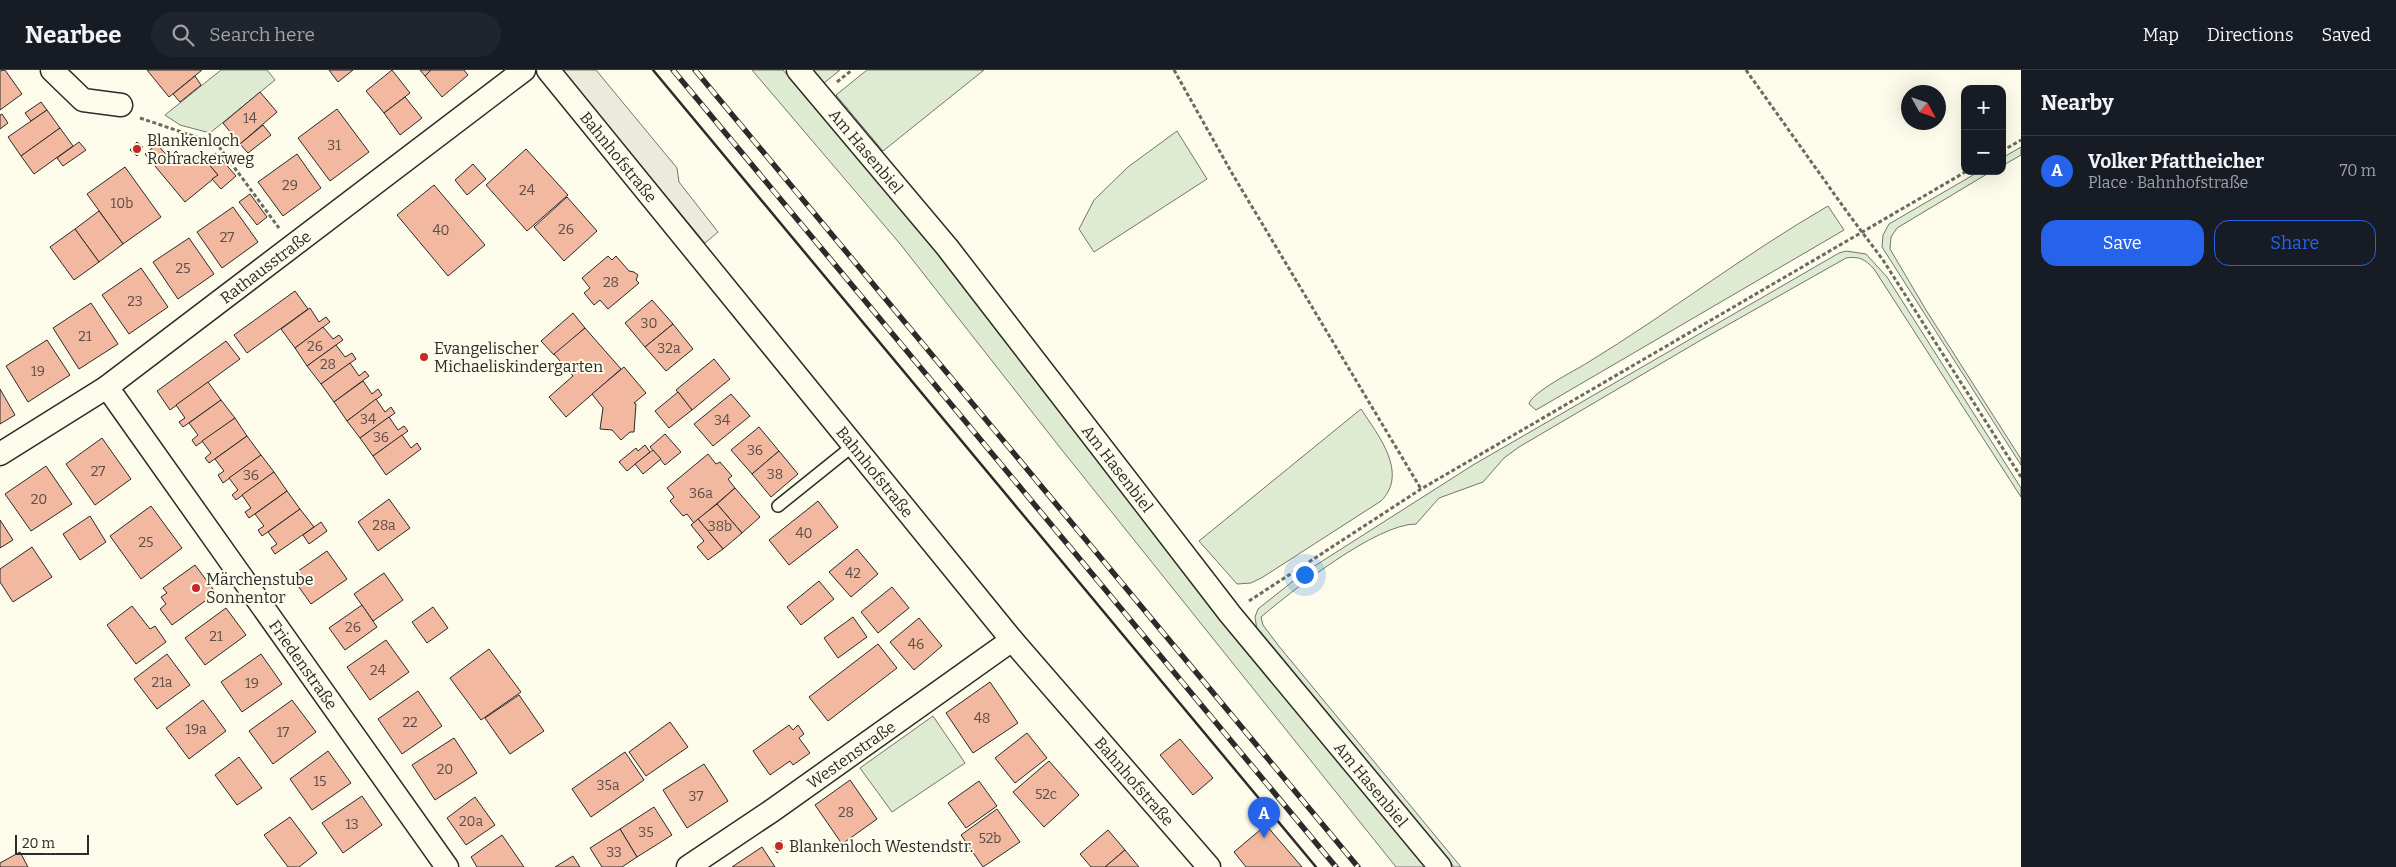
<!DOCTYPE html>
<html lang="en">
<head>
<meta charset="utf-8">
<style>
  body { margin:0; font-family:Bitter,serif; background:#20242c; color:#f1f3f6 }
  .controls { position:absolute; right:15px; top:15px; display:grid; overflow:hidden; border-radius:10px; box-shadow:0 5px 20px #0002 }
  .controls button { width:45px; height:45px; display:grid; place-items:center; padding:0; border:0; border-bottom:1px solid #363941; background:#171b24; color:#f1f3f6; font:25px sans-serif }
  .compass { position:absolute; left:1901px; top:15px; width:45px; height:45px; border-radius:50%; background:#171b24; box-shadow:0 5px 20px #0002; rotate:130deg }
  .scale { position:absolute; left:15px; bottom:12px; width:74px; box-sizing:border-box; padding-left:5px; border:2px solid #2b2b2b; border-top:0; font-size:14px; line-height:18px; white-space:nowrap; color:#2b2b2b; -webkit-text-stroke:4px #fdfbea; paint-order:stroke }
  .you { position:absolute; left:1304px; top:504px; width:18px; height:18px; margin:-12px; border:4px solid #fff; border-radius:50%; background:#1a73e8; box-shadow:0 0 0 8px #1a73e833 }
  .badge { display:grid; place-items:center; width:32px; height:32px; border-radius:50%; background:#2563eb; color:#fff; font-size:16px; font-weight:700 }
  .pin { position:absolute; translate:-50% -41px; filter:drop-shadow(0 1px 2px #0008) }
  .pin::after { content:''; position:absolute; top:26px; width:18px; height:15px; background:inherit; clip-path:polygon(0 0,100% 0,50% 100%) }
  .list { margin:0; padding:0; list-style:none }
  h2 { display:flex; justify-content:space-between; align-items:center; height:65px; margin:0; padding:0 20px; font-size:21px }
  h2 small { font-size:16px; font-weight:400; color:#9ea1a6 }
  .list li { display:grid; grid-template-columns:32px 1fr auto; gap:15px; align-items:center; box-sizing:border-box; height:70px; padding:0 20px; border-top:1px solid #363941 }
  .list b { display:block; font-size:19px; white-space:nowrap }
  .list p { margin:0; font-size:16px; white-space:nowrap; color:#9ea1a6 }
  .list em { font-size:16px; font-style:normal; color:#9ea1a6 }
  .actions { display:flex; gap:10px; padding:15px 20px }
  .actions a { flex:1; padding:11px 0; border:1px solid #2563eb; border-radius:15px; text-align:center; font-size:18px; color:#2563eb }
  .actions .main { background:#2563eb; color:#fff }
  .icon { flex:none; width:28px; height:28px; fill:none; stroke:currentColor; stroke-width:2; stroke-linecap:round; stroke-linejoin:round }
  .map { position:relative; flex:none; width:2021px; height:797px; overflow:hidden }
  header { display:flex; align-items:center; gap:30px; box-sizing:border-box; height:70px; padding:0 25px; background:#171b24; border-bottom:1px solid #363941 }
  header strong { font-size:24px }
  nav { display:flex; gap:28px; margin-inline-start:auto; font-size:18px }
  .search { width:350px; height:45px; background:#20242c; display:flex; align-items:center; gap:12px; box-sizing:border-box; padding:0 18px; border-radius:28px; color:#9ea1a6; font-size:19px }
  main { display:flex }
  aside { flex:1; background:#171b24 }
  .map>svg:first-child { display:block }
  .green { fill:#deebd1; stroke:#74746e }
  .parking { fill:#eceadb; stroke:#74746e }
  .building { fill:#f2b8a0; stroke:#2b2b2b }
  .lines { fill:none; stroke-linecap:round; stroke-linejoin:round }
  .lane-casing { stroke:#2b2b2b; stroke-width:14 }
  .street-casing { stroke:#2b2b2b; stroke-width:25 }
  .path { stroke:#6a6964; stroke-width:3; stroke-dasharray:4 2.5; stroke-linecap:butt }
  .lane { stroke:#fdfbea; stroke-width:11 }
  .street { stroke:#fdfbea; stroke-width:22 }
  .rail-casing { stroke:#2b2b2b; stroke-width:5.5 }
  .rail { stroke:#fdfbea; stroke-width:4; stroke-dasharray:11; stroke-linecap:butt }
  .wall { stroke:#2b2b2b; stroke-width:2.5 }
  .poi-dot { fill:#c62828; stroke:#fdfbea; stroke-width:2 }
  .labels { text-anchor:middle; stroke-width:4; stroke-linejoin:round; paint-order:stroke }
  .number-label { font-size:14px; fill:#5d4e48 }
  .poi-label { font-size:16px; fill:#2b2b2b; stroke:#fdfbea; text-anchor:start }
  .street-label { font-size:16px; fill:#2b2b2b; stroke:#fdfbea }
</style>
</head>
<body>
<header>
<strong>Nearbee</strong>
<div class="search"><svg class="icon" aria-label="search" viewBox="0 0 24 24"><circle cx="10" cy="10" r="6"/><path d="M15 15l6 6"/></svg>Search here</div>
<nav><a>Map</a><a>Directions</a><a>Saved</a></nav>
</header>
<main>
<div class="map">
<svg width="2021" height="797" viewBox="0 0 2021 797">
  <rect width="100%" height="100%" fill="#fdfbea"/>
  <g class="green">
    <path d="M221,0H267L275,10L210,63L180,55L165,45Z"/>
    <path d="M752,0H783L955,203L1203,527L1428,797H1396L1058,375L901,175Z"/>
    <path d="M813,0H840L824,13Z"/>
    <path d="M867,0H984L883,81L836,25Z"/>
    <path d="M1177,61L1207,109L1094,182L1079,159L1094,130L1128,97Z"/>
    <path d="M2021,77V85L2002,96V88Z"/>
    <path d="M1980,101H1992L1897,158L1891,167L1890,179L1926,240L2021,389V395L1882,177L1883,165L1889,154Z"/>
    <path d="M1828,136L1844,160L1536,340L1529,334C1532,322 1574,301 1587,293C1669,243 1745,184 1828,136Z"/>
    <path d="M1846,181L1866,184L1887,207L2021,418V427L1874,199C1865,189 1859,186 1846,188L1701,270L1519,377L1504,388L1483,412L1439,428L1416,454C1376,454 1293,520 1261,547L1263,555L1278,575L1461,797H1454L1257,560L1255,547L1258,539L1302,504L1473,395L1839,183Z"/>
    <path d="M1361,339C1378,365 1409,403 1381,431L1263,507L1251,513L1237,514L1199,471Z"/>
    <path d="M933,646L965,693L892,742L860,698Z"/>
  </g>
  <path class="parking" d="M562,0H596L677,98L679,112L718,162L705,173Z"/>
  <g class="building">
    <path d="M5,0L22,24L0,40V1Z"/>
    <path d="M147,0H202L169,27Z"/>
    <path d="M329,0H353L338,12Z"/>
    <path d="M392,0L410,23L384,43L366,21Z"/>
    <path d="M420,0H431L425,6Z"/>
    <path d="M431,0H464L468,5L442,27L425,6Z"/>
    <path d="M195,6L201,15L180,32L173,24Z"/>
    <path d="M260,22L277,42L240,74L223,53Z"/>
    <path d="M405,27L422,48L400,65L384,43Z"/>
    <path d="M41,32L47,40L31,51L25,43Z"/>
    <path d="M337,39L369,82L330,111L298,68Z"/>
    <path d="M47,40L60,58L21,86L8,67Z"/>
    <path d="M2,44L8,53L0,59V45Z"/>
    <path d="M263,55L271,65L248,83L240,74Z"/>
    <path d="M60,58L73,76L34,104L21,86Z"/>
    <path d="M79,72L86,80L63,96L57,88Z"/>
    <path d="M137,72L143,77L137,86L130,80Z"/>
    <path d="M157,74L169,88L176,81L187,94L200,83L218,105L185,132L145,84Z"/>
    <path d="M526,79L568,125L527,161L486,115Z"/>
    <path d="M216,83L236,106L221,119L212,109L218,105L206,91Z"/>
    <path d="M297,84L321,118L283,146L258,112Z"/>
    <path d="M473,94L486,109L467,125L455,110Z"/>
    <path d="M125,97L161,147L123,174L87,124Z"/>
    <path d="M434,115L485,175L448,206L397,145Z"/>
    <path d="M250,124L267,147L257,155L239,132Z"/>
    <path d="M567,127L597,161L564,191L534,157Z"/>
    <path d="M233,137L258,172L222,198L197,162Z"/>
    <path d="M99,141L123,174L99,192L75,159Z"/>
    <path d="M75,159L99,192L74,210L50,177Z"/>
    <path d="M189,168L214,204L178,229L153,192Z"/>
    <path d="M608,186L612,190L616,186L629,201L634,202L638,205L636,210L639,213L608,239L600,230L594,235L584,223L590,218L582,208Z"/>
    <path d="M141,198L168,237L129,264L102,225Z"/>
    <path d="M295,221L308,239L247,283L234,265Z"/>
    <path d="M652,230L673,254L645,277L625,253Z"/>
    <path d="M91,233L118,274L79,299L53,258Z"/>
    <path d="M310,238L319,252L326,247L330,252L295,278L281,259Z"/>
    <path d="M573,243L585,258L554,285L541,271Z"/>
    <path d="M673,254L693,279L666,301L645,277Z"/>
    <path d="M323,257L333,269L339,265L343,270L307,296L295,278Z"/>
    <path d="M585,258L621,299L566,347L549,327L573,306L554,284Z"/>
    <path d="M47,270L70,305L28,332L6,296Z"/>
    <path d="M226,271L240,289L170,340L157,321Z"/>
    <path d="M336,275L345,287L352,283L356,289L321,314L307,296Z"/>
    <path d="M714,289L730,309L692,340L676,320Z"/>
    <path d="M350,293L359,306L365,301L369,306L334,332L321,314Z"/>
    <path d="M624,297L646,323L634,333L636,334L634,362H630L621,370L612,360L600,359L603,338L592,324Z"/>
    <path d="M363,311L372,324L378,319L382,325L347,351L334,332Z"/>
    <path d="M208,312L221,330L183,357L179,352L185,348L176,335Z"/>
    <path d="M0,319L15,345L0,354Z"/>
    <path d="M678,322L692,340L669,358L655,341Z"/>
    <path d="M731,324L750,346L713,376L694,354Z"/>
    <path d="M376,329L385,342L391,337L395,343L360,368L347,351Z"/>
    <path d="M221,330L235,348L196,376L192,370L198,365L189,353Z"/>
    <path d="M389,347L398,360L404,356L408,361L373,386L360,368Z"/>
    <path d="M235,348L247,366L209,393L205,388L211,383L202,371Z"/>
    <path d="M759,357L779,381L752,404L731,380Z"/>
    <path d="M665,364L681,382L665,395L650,377Z"/>
    <path d="M402,365L411,378L417,373L421,379L386,405L373,386Z"/>
    <path d="M247,366L261,385L223,413L218,405L224,401L215,389Z"/>
    <path d="M102,368L131,409L95,435L66,394Z"/>
    <path d="M645,375L650,382L627,401L619,392L636,378L638,381Z"/>
    <path d="M653,380L661,389L643,404L635,394Z"/>
    <path d="M779,381L798,404L771,427L752,404Z"/>
    <path d="M708,384L716,394L720,392L732,406L728,409L735,418L694,453L687,444L683,446L670,431L674,427L667,418Z"/>
    <path d="M261,385L274,402L236,430L232,425L238,420L229,408Z"/>
    <path d="M46,396L72,434L31,461L5,424Z"/>
    <path d="M274,402L287,421L249,448L245,442L251,438L242,425Z"/>
    <path d="M735,418L760,447L742,463L717,434Z"/>
    <path d="M287,421L300,439L262,466L258,460L264,456L255,444Z"/>
    <path d="M389,429L410,458L378,481L358,452Z"/>
    <path d="M818,431L838,457L789,495L769,470Z"/>
    <path d="M717,434L742,463L723,479L698,449Z"/>
    <path d="M151,436L182,478L141,509L110,466Z"/>
    <path d="M300,439L314,457L275,484L271,478L277,474L268,462Z"/>
    <path d="M90,446L106,472L80,490L63,464Z"/>
    <path d="M698,449L723,479L708,490L697,477L704,471L691,455Z"/>
    <path d="M0,450L13,470L0,478Z"/>
    <path d="M321,452L327,461L309,474L303,465Z"/>
    <path d="M32,477L52,507L13,532L0,512V499Z"/>
    <path d="M857,479L878,504L851,527L829,502Z"/>
    <path d="M327,481L347,509L311,534L291,506Z"/>
    <path d="M195,495L216,523L172,555L160,539L166,534L161,527L167,523L163,518Z"/>
    <path d="M384,503L403,530L373,551L354,524Z"/>
    <path d="M819,511L834,529L801,555L787,537Z"/>
    <path d="M892,517L909,538L878,563L861,542Z"/>
    <path d="M362,535L377,557L345,580L329,558Z"/>
    <path d="M132,536L150,559L155,556L166,572L136,594L107,555Z"/>
    <path d="M433,537L448,558L427,573L412,552Z"/>
    <path d="M226,538L246,565L205,595L185,568Z"/>
    <path d="M853,547L867,567L838,588L824,568Z"/>
    <path d="M919,548L942,576L914,600L890,572Z"/>
    <path d="M386,570L409,602L370,630L347,597Z"/>
    <path d="M878,574L897,598L828,651L809,627Z"/>
    <path d="M489,579L521,622L481,650L450,608Z"/>
    <path d="M167,584L190,615L157,639L134,609Z"/>
    <path d="M261,584L282,614L242,642L221,612Z"/>
    <path d="M990,612L1018,653L973,683L946,643Z"/>
    <path d="M418,621L442,656L402,684L378,649Z"/>
    <path d="M519,625L544,661L510,684L485,648Z"/>
    <path d="M203,630L226,661L189,689L166,658Z"/>
    <path d="M292,630L316,662L273,694L249,661Z"/>
    <path d="M670,652L688,677L646,706L629,682Z"/>
    <path d="M789,655L793,660L798,655L804,664L799,668L810,683L793,695L790,691L770,705L753,681Z"/>
    <path d="M1027,663L1047,688L1015,713L995,688Z"/>
    <path d="M454,668L477,703L435,730L412,695Z"/>
    <path d="M1180,669L1213,708L1193,725L1160,685Z"/>
    <path d="M328,681L351,713L312,740L290,709Z"/>
    <path d="M625,682L644,710L591,747L572,719Z"/>
    <path d="M239,687L262,718L237,735L215,705Z"/>
    <path d="M1049,691L1079,725L1044,757L1013,722Z"/>
    <path d="M704,694L728,731L687,758L663,720Z"/>
    <path d="M850,710L877,749L842,774L815,735Z"/>
    <path d="M979,711L997,736L966,758L948,733Z"/>
    <path d="M362,726L382,755L343,783L322,753Z"/>
    <path d="M475,727L495,755L466,775L447,748Z"/>
    <path d="M654,737L672,765L637,787L620,759Z"/>
    <path d="M997,739L1020,772L983,797L961,765Z"/>
    <path d="M290,747L317,783L299,797H288L264,765Z"/>
    <path d="M1266,755L1302,797H1246L1234,782Z"/>
    <path d="M620,759L637,787L622,797H602L590,778Z"/>
    <path d="M1108,760L1125,780L1105,797H1091L1080,784Z"/>
    <path d="M502,765L524,797H477L471,787Z"/>
    <path d="M781,770L785,777L777,783L773,776Z"/>
    <path d="M762,777L775,797H732Z"/>
    <path d="M1125,780L1139,797H1105Z"/>
    <path d="M20,782L28,797H0V793Z"/>
    <path d="M573,786L580,797H555Z"/>
  </g>
  <g class="lines">
    <g class="lane-casing">
      <path id="lane" d="M778,436L854,375"/>
    </g>
    <g class="street-casing">
      <g id="street">
        <path d="M52,0L83,30L121,35"/>
        <path id="s1" d="M548,0L1012,570L1209,797"/>
        <path id="s2" d="M798,0L947,177L1230,544L1440,797"/>
        <path id="s3" d="M107,317L447,797"/>
        <path id="s4" d="M0,384L107,317L524,0"/>
        <path id="s5" d="M688,797L773,740L1012,570"/>
      </g>
    </g>
    <g class="path">
      <path d="M1174,0L1233,105L1421,419"/>
      <path d="M1746,0L1847,142L1883,190L2021,407"/>
      <path d="M837,12L852,0"/>
      <path d="M140,48L217,74L279,158"/>
      <path d="M2002,81L2021,70"/>
      <path d="M1249,531L1421,419L1967,101"/>
    </g>
    <use href="#lane" class="lane"/>
    <use href="#street" class="street"/>
    <g class="rail-casing">
      <g id="rail">
        <path d="M673,0L1336,797"/>
        <path d="M695,0L1358,797"/>
      </g>
    </g>
    <use href="#rail" class="rail"/>
    <path class="wall" d="M653,0L1316,797"/>
  </g>
  <g class="poi-dot">
    <circle cx="137" cy="79" r="5"/>
    <circle cx="424" cy="287" r="5"/>
    <circle cx="196" cy="518" r="5"/>
    <circle cx="779" cy="776" r="5"/>
  </g>
  <g class="labels">
    <g class="number-label">
      <text x="250" y="53">14</text>
      <text x="334" y="80">31</text>
      <text x="290" y="120">29</text>
      <text x="527" y="125">24</text>
      <text x="122" y="138">10b</text>
      <text x="566" y="164">26</text>
      <text x="441" y="165">40</text>
      <text x="227" y="172">27</text>
      <text x="183" y="203">25</text>
      <text x="611" y="217">28</text>
      <text x="135" y="236">23</text>
      <text x="649" y="258">30</text>
      <text x="85" y="271">21</text>
      <text x="315" y="281">26</text>
      <text x="669" y="283">32a</text>
      <text x="328" y="299">28</text>
      <text x="38" y="306">19</text>
      <text x="368" y="354">34</text>
      <text x="722" y="355">34</text>
      <text x="381" y="372">36</text>
      <text x="755" y="385">36</text>
      <text x="98" y="406">27</text>
      <text x="775" y="409">38</text>
      <text x="251" y="410">36</text>
      <text x="701" y="428">36a</text>
      <text x="39" y="434">20</text>
      <text x="384" y="460">28a</text>
      <text x="720" y="461">38b</text>
      <text x="804" y="468">40</text>
      <text x="146" y="477">25</text>
      <text x="853" y="508">42</text>
      <text x="353" y="562">26</text>
      <text x="216" y="571">21</text>
      <text x="916" y="579">46</text>
      <text x="378" y="605">24</text>
      <text x="162" y="617">21a</text>
      <text x="252" y="618">19</text>
      <text x="982" y="653">48</text>
      <text x="410" y="657">22</text>
      <text x="196" y="664">19a</text>
      <text x="283" y="667">17</text>
      <text x="445" y="704">20</text>
      <text x="320" y="716">15</text>
      <text x="608" y="720">35a</text>
      <text x="1046" y="729">52c</text>
      <text x="696" y="731">37</text>
      <text x="846" y="747">28</text>
      <text x="471" y="756">20a</text>
      <text x="352" y="759">13</text>
      <text x="646" y="767">35</text>
      <text x="990" y="773">52b</text>
      <text x="614" y="787">33</text>
    </g>
    <g class="poi-label">
      <text x="147" y="76">Blankenloch<tspan x="147" dy="18">Rohrackerweg</tspan></text>
      <text x="434" y="284">Evangelischer<tspan x="434" dy="18">Michaeliskindergarten</tspan></text>
      <text x="206" y="515">Märchenstube<tspan x="206" dy="18">Sonnentor</tspan></text>
      <text x="789" y="782">Blankenloch Westendstr.</text>
    </g>
    <g class="street-label">
      <text dy="6" stroke="none"><textPath href="#s2" startOffset="106">Am Hasenbiel</textPath></text>
      <text dy="6" stroke="none"><textPath href="#s1" startOffset="112">Bahnhofstraße</textPath></text>
      <text dy="6" stroke="none"><textPath href="#s4" startOffset="325">Rathausstraße</textPath></text>
      <text dy="6" stroke="none"><textPath href="#s2" startOffset="511">Am Hasenbiel</textPath></text>
      <text dy="6" stroke="none"><textPath href="#s1" startOffset="518">Bahnhofstraße</textPath></text>
      <text dy="6" stroke="none"><textPath href="#s3" startOffset="340">Friedenstraße</textPath></text>
      <text dy="6" stroke="none"><textPath href="#s5" startOffset="198">Westenstraße</textPath></text>
      <text dy="6" stroke="none"><textPath href="#s1" startOffset="922">Bahnhofstraße</textPath></text>
      <text dy="6" stroke="none"><textPath href="#s2" startOffset="916">Am Hasenbiel</textPath></text>
    </g>
  </g>
</svg>
<div class="controls">
<button>+</button>
<button>−</button>
</div>
<svg class="compass" viewBox="-18 -18 36 36"><path d="M0-13l5 13h-10z" fill="#e53935"/><path d="M0 13l5-13h-10z" fill="#9ea1a6"/></svg>
<div class="scale">20 m</div>
<div class="you"></div>
<div class="pin badge" style="left:1264px;top:768px">A</div>
</div>
<aside>
<h2>Nearby<small></small></h2>
<ul class="list">
<li><span class="badge">A</span><div><b>Volker Pfattheicher</b><p>Place · Bahnhofstraße</p></div><em>70 m</em></li>
</ul>
<div class="actions"><a class="main">Save</a><a>Share</a></div>
</aside>
</main>
</body>
</html>
